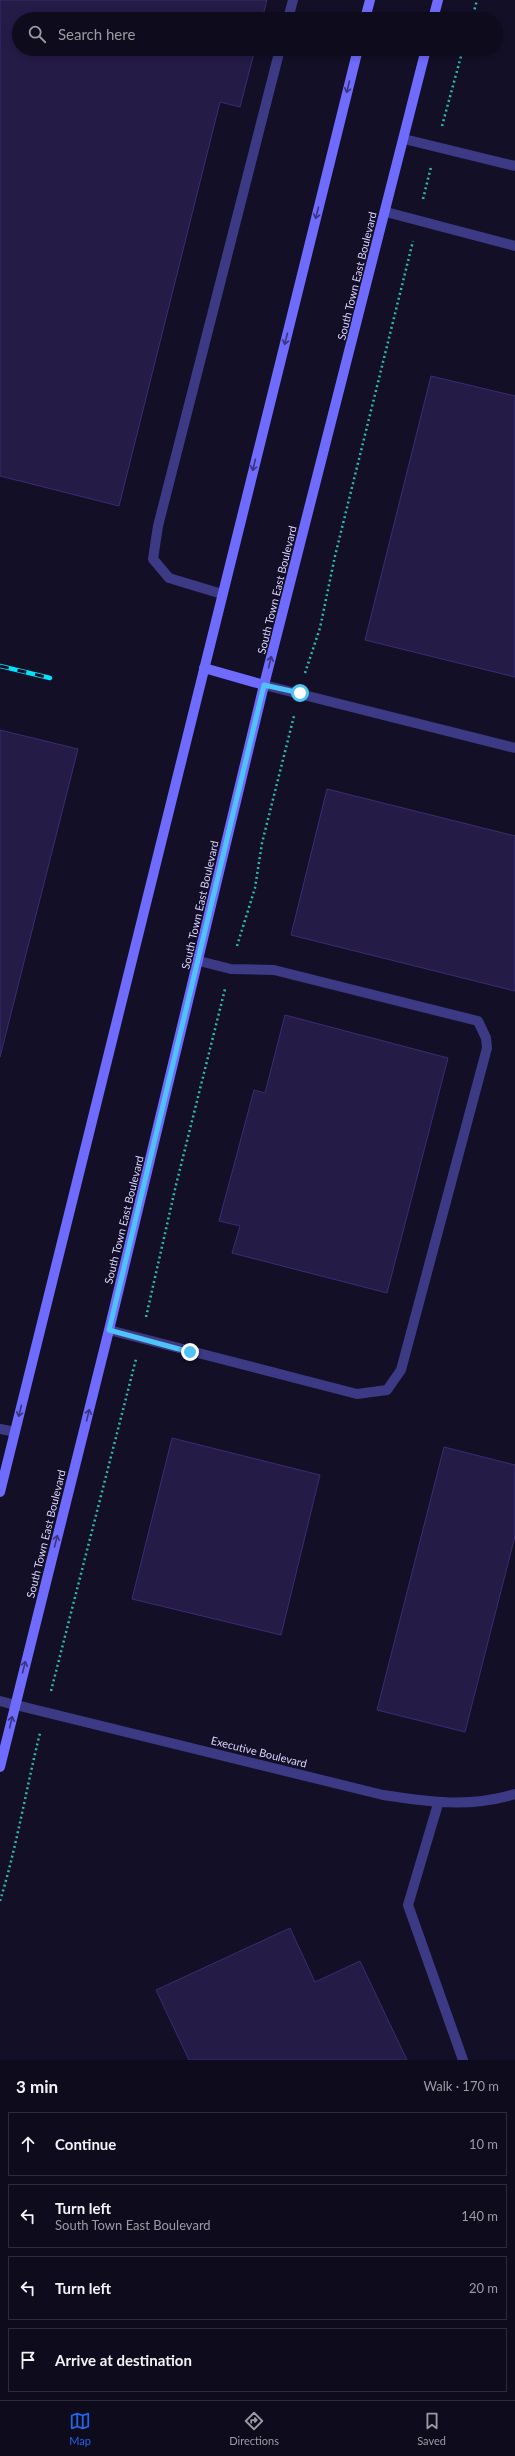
<!DOCTYPE html>
<html lang="en">
<head>
<meta charset="utf-8">
<style>
  body { margin:0; font-family:Lato,sans-serif; background:#1c1929; color:#f1f3f6 }
  .stop { position:absolute; width:12px; height:12px; margin:-9px; border:3px solid #4fc3f7; border-radius:50%; background:#fff }
  .stop.end { background:#4fc3f7; border-color:#fff; box-shadow:0 1px 4px #0008 }
  .list { margin:0; padding:0; list-style:none }
  h2 { display:flex; justify-content:space-between; align-items:center; height:52px; margin:0; padding:0 16px; font-size:17px }
  h2 small { font-size:13px; font-weight:400; color:#9b9ba3 }
  .list li { display:grid; grid-template-columns:26px 1fr auto; gap:12px; align-items:center; box-sizing:border-box; height:64px; margin:0 8px 8px; padding:0 8px; border:1px solid #2e2b3b; border-radius:0px }
  .list b { display:block; font-size:15px; white-space:nowrap }
  .list p { margin:0; font-size:13px; white-space:nowrap; color:#9b9ba3 }
  .list em { font-size:13px; font-style:normal; color:#9b9ba3 }
  .icon { flex:none; width:22px; height:22px; fill:none; stroke:currentColor; stroke-width:2; stroke-linecap:round; stroke-linejoin:round }
  .map { position:relative; flex:none; width:515px; height:2060px; overflow:hidden }
  .search { position:absolute; background:#0e0b1c; box-shadow:0 2px 6px #0003; left:12px; right:12px; top:12px; height:44px; display:flex; align-items:center; gap:10px; box-sizing:border-box; padding:0 14px; border-radius:22px; color:#9b9ba3; font-size:15px }
  .sheet { height:340px; background:#0e0b1c }
  nav { display:flex; justify-content:space-around; align-items:center; box-sizing:border-box; height:56px; border-top:1px solid #2e2b3b; background:#0e0b1c; font-size:11px; color:#9b9ba3 }
  nav a { display:grid; justify-items:center; gap:2px }
  nav .on { color:#2563eb }
  .map>svg:first-child { display:block }
  .building { fill:#241b47; stroke:#3b2d73 }
  .lines { fill:none; stroke-linecap:round; stroke-linejoin:round }
  .path { stroke:#2fb8b0; stroke-width:2.5; stroke-dasharray:2 3; stroke-linecap:butt }
  .lane { stroke:#3d3a85; stroke-width:10 }
  .street { stroke:#3d3a85; stroke-width:10 }
  .secondary { stroke:#6f6bff; stroke-width:10 }
  .rail-casing { stroke:#00e5ff; stroke-width:4.5 }
  .rail { stroke:#130f26; stroke-width:3; stroke-dasharray:9; stroke-linecap:butt }
  .oneway { stroke:#38347d }
  .route { stroke:#4fc3f7; stroke-width:5 }
  .labels { text-anchor:middle; stroke-width:3; stroke-linejoin:round; paint-order:stroke }
  .street-label { font-size:11px; fill:#d9d4ff; stroke:#130f26 }
</style>
</head>
<body>
<div class="map">
<svg width="515" height="2060" viewBox="0 0 515 2060">
  <rect width="100%" height="100%" fill="#130f26"/>
  <g class="building">
    <path d="M0,0H267L262,19H19V49H255L240,107L220,102L119,506L0,476Z"/>
    <path d="M431,376L515,396V677L365,640Z"/>
    <path d="M0,730L78,749L0,1057Z"/>
    <path d="M327,789L515,836V991L291,935Z"/>
    <path d="M285,1015L448,1058L387,1293L232,1253L240,1226L219,1221L254,1090L265,1093Z"/>
    <path d="M172,1438L320,1475L281,1635L132,1599Z"/>
    <path d="M444,1447L515,1465V1536L465,1732L377,1710Z"/>
    <path d="M290,1928L315,1982L360,1961L407,2060H189L156,1990Z"/>
  </g>
  <g class="lines">
    <g class="path">
      <path d="M472,19L477,0"/>
      <path d="M442,126L463,49"/>
      <path d="M423,199L431,167"/>
      <path d="M305,673L320,628L335,556L413,241"/>
      <path d="M237,946L255,888L262,843L294,716"/>
      <path d="M146,1317L176,1185L225,989"/>
      <path d="M51,1691L136,1359"/>
      <path d="M0,1901C17,1846 26,1789 40,1733"/>
    </g>
    <g class="lane">
      <path d="M288,19L293,0"/>
      <path d="M404,139L515,166"/>
      <path d="M386,212L515,246"/>
      <path d="M222,594L169,578L153,559L158,526L280,49"/>
      <path d="M264,685L515,748"/>
      <path d="M109,1330L357,1394L387,1390L401,1370L487,1048L486,1038L478,1021L274,970L231,969L199,961"/>
      <path d="M0,1429L15,1432"/>
      <path d="M438,1804L408,1905L463,2060"/>
    </g>
    <path class="street" d="M0,1701L383,1795C429,1802 469,1808 515,1794"/>
    <g class="secondary">
      <path d="M365,19L370,0"/>
      <path d="M433,19L438,0"/>
      <path d="M204,668L264,685"/>
      <path d="M0,1492L358,49"/>
      <path d="M0,1767L109,1330L264,685L426,49"/>
    </g>
    <g class="rail-casing">
      <path id="rail" d="M0,666L50,678"/>
    </g>
    <use href="#rail" class="rail"/>
  </g>
  <defs><path id="oneway-shaft" d="M-6 0H5M1.5-3L5.5 0L1.5 3" fill="none" stroke-width="1.6" stroke-linecap="round" stroke-linejoin="round"/></defs>
  <g class="oneway">
    <use href="#oneway-shaft" transform="translate(348 87) rotate(104)"/>
    <use href="#oneway-shaft" transform="translate(317 213) rotate(104)"/>
    <use href="#oneway-shaft" transform="translate(286 339) rotate(104)"/>
    <use href="#oneway-shaft" transform="translate(254 465) rotate(104)"/>
    <use href="#oneway-shaft" transform="translate(270 662) rotate(-76)"/>
    <use href="#oneway-shaft" transform="translate(20 1411) rotate(104)"/>
    <use href="#oneway-shaft" transform="translate(88 1415) rotate(-76)"/>
    <use href="#oneway-shaft" transform="translate(56 1541) rotate(-76)"/>
    <use href="#oneway-shaft" transform="translate(24 1667) rotate(-76)"/>
    <use href="#oneway-shaft" transform="translate(11 1722) rotate(-77)"/>
  </g>
  <g class="lines">
    <path class="route" d="M190,1352L109,1330L264,685L300,693"/>
  </g>
  <g class="labels">
    <g class="street-label">
      <text transform="translate(357 276) rotate(-76)" y="4">South Town East Boulevard</text>
      <text transform="translate(277 590) rotate(-76)" y="4">South Town East Boulevard</text>
      <text transform="translate(200 905) rotate(-77)" y="4">South Town East Boulevard</text>
      <text transform="translate(124 1220) rotate(-76)" y="4">South Town East Boulevard</text>
      <text transform="translate(46 1534) rotate(-76)" y="4">South Town East Boulevard</text>
      <text transform="translate(259 1752) rotate(14)" y="4">Executive Boulevard</text>
    </g>
  </g>
</svg>
<div class="stop" style="left:300px;top:693px"></div>
<div class="stop end" style="left:190px;top:1352px"></div>
<div class="search"><svg class="icon" aria-label="search" viewBox="0 0 24 24"><circle cx="10" cy="10" r="6"/><path d="M15 15l6 6"/></svg>Search here</div>
</div>
<section class="sheet">
<h2>3 min<small>Walk · 170 m</small></h2>
<ul class="list">
<li><svg class="icon" aria-label="ahead" viewBox="0 0 24 24"><path d="M12 20V5M6 11l6-6 6 6"/></svg><div><b>Continue</b></div><em>10 m</em></li>
<li><svg class="icon" aria-label="left" viewBox="0 0 24 24"><path d="M17 20v-9H6M10 6l-5 5 5 5"/></svg><div><b>Turn left</b><p>South Town East Boulevard</p></div><em>140 m</em></li>
<li><svg class="icon" aria-label="left" viewBox="0 0 24 24"><path d="M17 20v-9H6M10 6l-5 5 5 5"/></svg><div><b>Turn left</b></div><em>20 m</em></li>
<li><svg class="icon" aria-label="arrive" viewBox="0 0 24 24"><path d="M6 21V4h12l-3 4 3 4H6"/></svg><div><b>Arrive at destination</b></div></li>
</ul>
</section>
<nav>
<a class="on"><svg class="icon" aria-label="map" viewBox="0 0 24 24"><path d="M3 6l6-2 6 2 6-2v14l-6 2-6-2-6 2zM9 4v14M15 6v14"/></svg>Map</a>
<a><svg class="icon" aria-label="directions" viewBox="0 0 24 24"><path d="M12 3l9 9-9 9-9-9zM9 14v-3h6M13 9l2 2-2 2"/></svg>Directions</a>
<a><svg class="icon" aria-label="saved" viewBox="0 0 24 24"><path d="M7 4h10v16l-5-4-5 4z"/></svg>Saved</a>
</nav>
</body>
</html>
